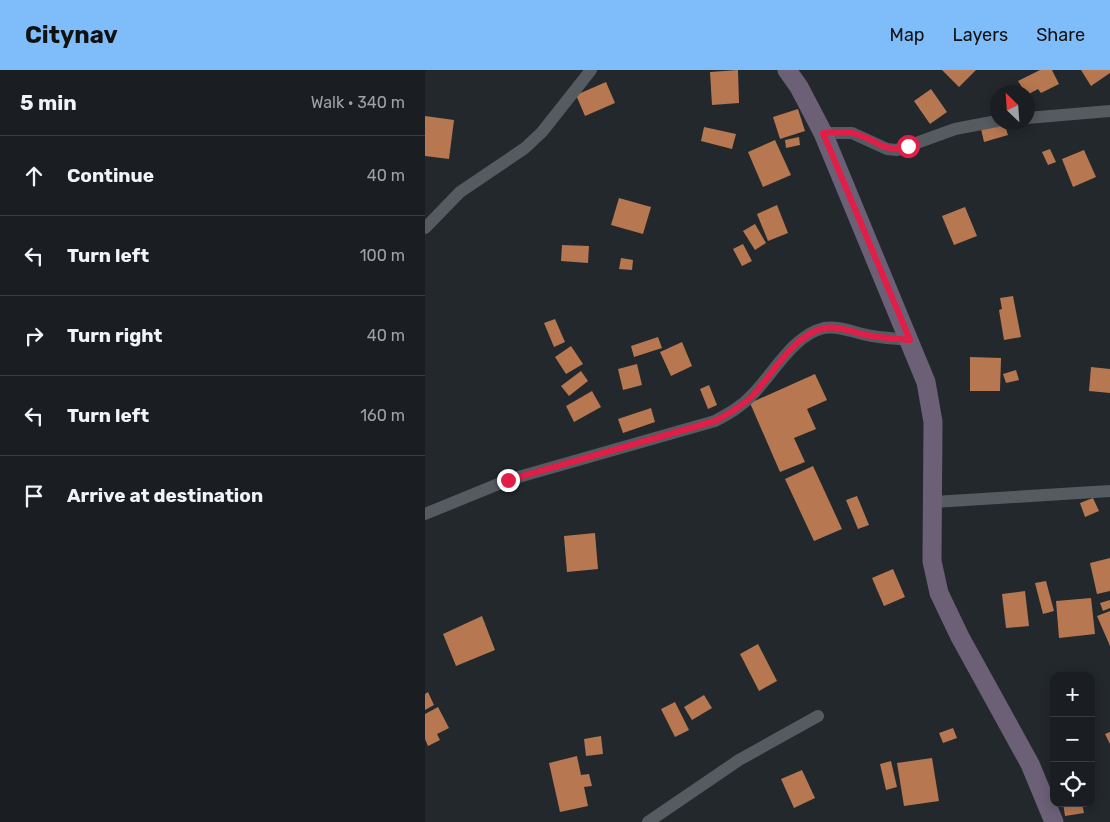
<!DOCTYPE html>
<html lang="en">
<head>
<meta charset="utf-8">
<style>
  body { margin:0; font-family:Rubik,sans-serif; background:#272b2f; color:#f1f3f6 }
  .controls { position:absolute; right:15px; bottom:15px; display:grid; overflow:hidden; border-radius:10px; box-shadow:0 2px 12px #0003 }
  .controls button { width:45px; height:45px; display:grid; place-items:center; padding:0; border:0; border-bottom:1px solid #383c40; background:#1a1e22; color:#f1f3f6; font:25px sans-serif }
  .compass { position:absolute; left:565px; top:15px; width:45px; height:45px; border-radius:50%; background:#1a1e22; box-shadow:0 2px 12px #0003; rotate:335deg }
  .stop { position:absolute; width:15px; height:15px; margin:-11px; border:4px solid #e11d48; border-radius:50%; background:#fff }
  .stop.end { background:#e11d48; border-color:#fff; box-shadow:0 1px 5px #0008 }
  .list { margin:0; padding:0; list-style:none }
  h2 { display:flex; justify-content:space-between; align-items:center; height:65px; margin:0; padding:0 20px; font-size:21px }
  h2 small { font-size:16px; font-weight:400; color:#9fa2a5 }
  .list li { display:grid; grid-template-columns:32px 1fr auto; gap:15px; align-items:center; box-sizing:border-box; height:80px; padding:0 20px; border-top:1px solid #383c40 }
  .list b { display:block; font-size:19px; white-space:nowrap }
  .list em { font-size:16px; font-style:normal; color:#9fa2a5 }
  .icon { flex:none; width:28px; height:28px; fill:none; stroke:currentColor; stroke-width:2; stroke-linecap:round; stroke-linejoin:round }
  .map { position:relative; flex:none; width:685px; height:752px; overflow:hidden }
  header { display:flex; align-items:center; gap:30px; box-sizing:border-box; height:70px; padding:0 25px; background:#7fbdfa; color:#111 }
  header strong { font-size:24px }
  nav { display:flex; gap:28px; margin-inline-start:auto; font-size:18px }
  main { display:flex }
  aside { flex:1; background:#1a1e22 }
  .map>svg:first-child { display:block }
  .building { fill:#b77851 }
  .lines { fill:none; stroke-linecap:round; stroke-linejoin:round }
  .street { stroke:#555b60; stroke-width:12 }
  .secondary { stroke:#6c6077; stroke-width:19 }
  .route { stroke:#e11d48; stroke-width:6 }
</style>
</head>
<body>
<header>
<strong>Citynav</strong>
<nav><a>Map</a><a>Layers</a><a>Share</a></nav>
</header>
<main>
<aside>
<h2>5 min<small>Walk · 340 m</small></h2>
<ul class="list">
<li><svg class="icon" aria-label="ahead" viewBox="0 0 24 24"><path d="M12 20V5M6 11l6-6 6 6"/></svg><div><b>Continue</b></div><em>40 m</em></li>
<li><svg class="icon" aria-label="left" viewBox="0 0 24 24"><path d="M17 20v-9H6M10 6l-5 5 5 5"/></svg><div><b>Turn left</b></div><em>100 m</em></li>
<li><svg class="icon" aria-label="right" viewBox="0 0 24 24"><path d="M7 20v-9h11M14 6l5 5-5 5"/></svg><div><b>Turn right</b></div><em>40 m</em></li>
<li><svg class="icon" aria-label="left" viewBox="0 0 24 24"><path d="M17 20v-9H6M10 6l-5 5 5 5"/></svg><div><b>Turn left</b></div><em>160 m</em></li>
<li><svg class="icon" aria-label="arrive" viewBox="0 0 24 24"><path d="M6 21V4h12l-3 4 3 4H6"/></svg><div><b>Arrive at destination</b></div></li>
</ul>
</aside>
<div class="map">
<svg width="685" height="752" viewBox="0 0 685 752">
  <rect width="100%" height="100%" fill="#23282d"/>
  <g class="building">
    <path d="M313,0L314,33L287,35L285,2Z"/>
    <path d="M517,0H551L534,17Z"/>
    <path d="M615,0H627L634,14L616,23L613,19L602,25L593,11Z"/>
    <path d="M656,0H685V3L666,16Z"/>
    <path d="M181,12L190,33L160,46L151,25Z"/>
    <path d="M506,19L522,42L505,54L489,31Z"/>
    <path d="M373,39L380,61L355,69L348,47Z"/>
    <path d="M0,46L29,50L24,89L0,86Z"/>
    <path d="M579,53L583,65L559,72L556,59Z"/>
    <path d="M279,57L311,64L307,79L276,71Z"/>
    <path d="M374,67L375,75L361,78L360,70Z"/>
    <path d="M350,70L366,105L338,117L323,82Z"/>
    <path d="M625,79L631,92L623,95L617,82Z"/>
    <path d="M659,80L671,107L648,117L637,89Z"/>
    <path d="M194,128L226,137L218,164L186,155Z"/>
    <path d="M352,135L363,163L343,171L332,144Z"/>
    <path d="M540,137L552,166L529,175L517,146Z"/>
    <path d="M330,154L341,173L330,180L318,161Z"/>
    <path d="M318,174L327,191L317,196L308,179Z"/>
    <path d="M137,175L164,176L163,193L136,191Z"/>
    <path d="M196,188L208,190L207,200L194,199Z"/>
    <path d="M588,226L596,267L579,270L574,240L577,239L575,228Z"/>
    <path d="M130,249L140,272L129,277L119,253Z"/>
    <path d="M233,267L237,278L209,287L206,276Z"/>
    <path d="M257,272L267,296L246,306L235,282Z"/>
    <path d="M146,276L158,294L141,304L130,287Z"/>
    <path d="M545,287L576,288L575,321H545Z"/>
    <path d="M212,294L217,315L198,320L193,299Z"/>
    <path d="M666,297L685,299V323L664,321Z"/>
    <path d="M591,300L594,310L581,313L578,304Z"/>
    <path d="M156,301L163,311L144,326L136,316Z"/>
    <path d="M390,304L402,330L382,339L391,359L369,368L380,392L355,402L325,333Z"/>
    <path d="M284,315L292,335L283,339L275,319Z"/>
    <path d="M167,321L176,337L149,352L141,336Z"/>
    <path d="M226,338L230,352L198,363L193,349Z"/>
    <path d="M388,396L417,459L389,471L360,409Z"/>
    <path d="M432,426L444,455L433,459L421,430Z"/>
    <path d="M668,428L674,441L660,447L655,433Z"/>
    <path d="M170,463L173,499L142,502L139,466Z"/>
    <path d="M685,488V521L672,524L665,493Z"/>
    <path d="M468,499L480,527L459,536L447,508Z"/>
    <path d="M621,511L629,541L618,544L610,513Z"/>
    <path d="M600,521L604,556L581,558L577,524Z"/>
    <path d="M666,528L670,564L634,568L631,531Z"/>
    <path d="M685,530V538L678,541L675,533Z"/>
    <path d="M685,541V576L672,546Z"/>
    <path d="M57,546L70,580L31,596L18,564Z"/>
    <path d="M333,574L352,611L334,621L315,584Z"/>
    <path d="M3,622L9,635L0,640V624Z"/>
    <path d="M279,625L287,638L267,650L259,637Z"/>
    <path d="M250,632L264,660L250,667L236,639Z"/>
    <path d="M13,637L24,658L12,664L15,670L3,676L0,669V644Z"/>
    <path d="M528,658L532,668L518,673L514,663Z"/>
    <path d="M685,662V674L680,664Z"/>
    <path d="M176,666L178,684L161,686L159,669Z"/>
    <path d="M152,686L156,705L164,704L167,716L159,717L163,736L135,742L124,693Z"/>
    <path d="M507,688L514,731L479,736L472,693Z"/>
    <path d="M466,691L472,717L461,720L455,694Z"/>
    <path d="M377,700L390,728L369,738L356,709Z"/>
    <path d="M638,733H657L659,743L640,746Z"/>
  </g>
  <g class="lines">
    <g class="street">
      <path d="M602,48L685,41"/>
      <path d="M398,63H427L462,79L472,80L530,59L572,51"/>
      <path d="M0,158L35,122L100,78L117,62L166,0"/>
      <path d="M509,432L685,421"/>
      <path d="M0,444L83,410L290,351C303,344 316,337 327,325C348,304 368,265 399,258C414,255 432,264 447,266C460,268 473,269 485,270"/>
      <path d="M223,752L314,690L393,646"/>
    </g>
    <path class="secondary" d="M362,0L374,17L398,63L501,312L508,352L507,491L514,523L535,567L605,694L629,752"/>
  </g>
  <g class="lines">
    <path class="route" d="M83,410L290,351C303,344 316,337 327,326C348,304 368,265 399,258C414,255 432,264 447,266C460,268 473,269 485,270L398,63C407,63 418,61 427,63C450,67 458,85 483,76"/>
  </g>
</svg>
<div class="controls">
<button>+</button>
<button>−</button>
<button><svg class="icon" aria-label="locate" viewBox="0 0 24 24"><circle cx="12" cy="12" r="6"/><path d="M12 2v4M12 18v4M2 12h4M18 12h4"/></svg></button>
</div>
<svg class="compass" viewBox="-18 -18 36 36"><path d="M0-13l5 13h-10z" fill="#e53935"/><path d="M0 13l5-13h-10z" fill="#9fa2a5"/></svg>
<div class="stop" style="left:483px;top:76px"></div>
<div class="stop end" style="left:83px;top:410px"></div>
</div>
</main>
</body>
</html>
